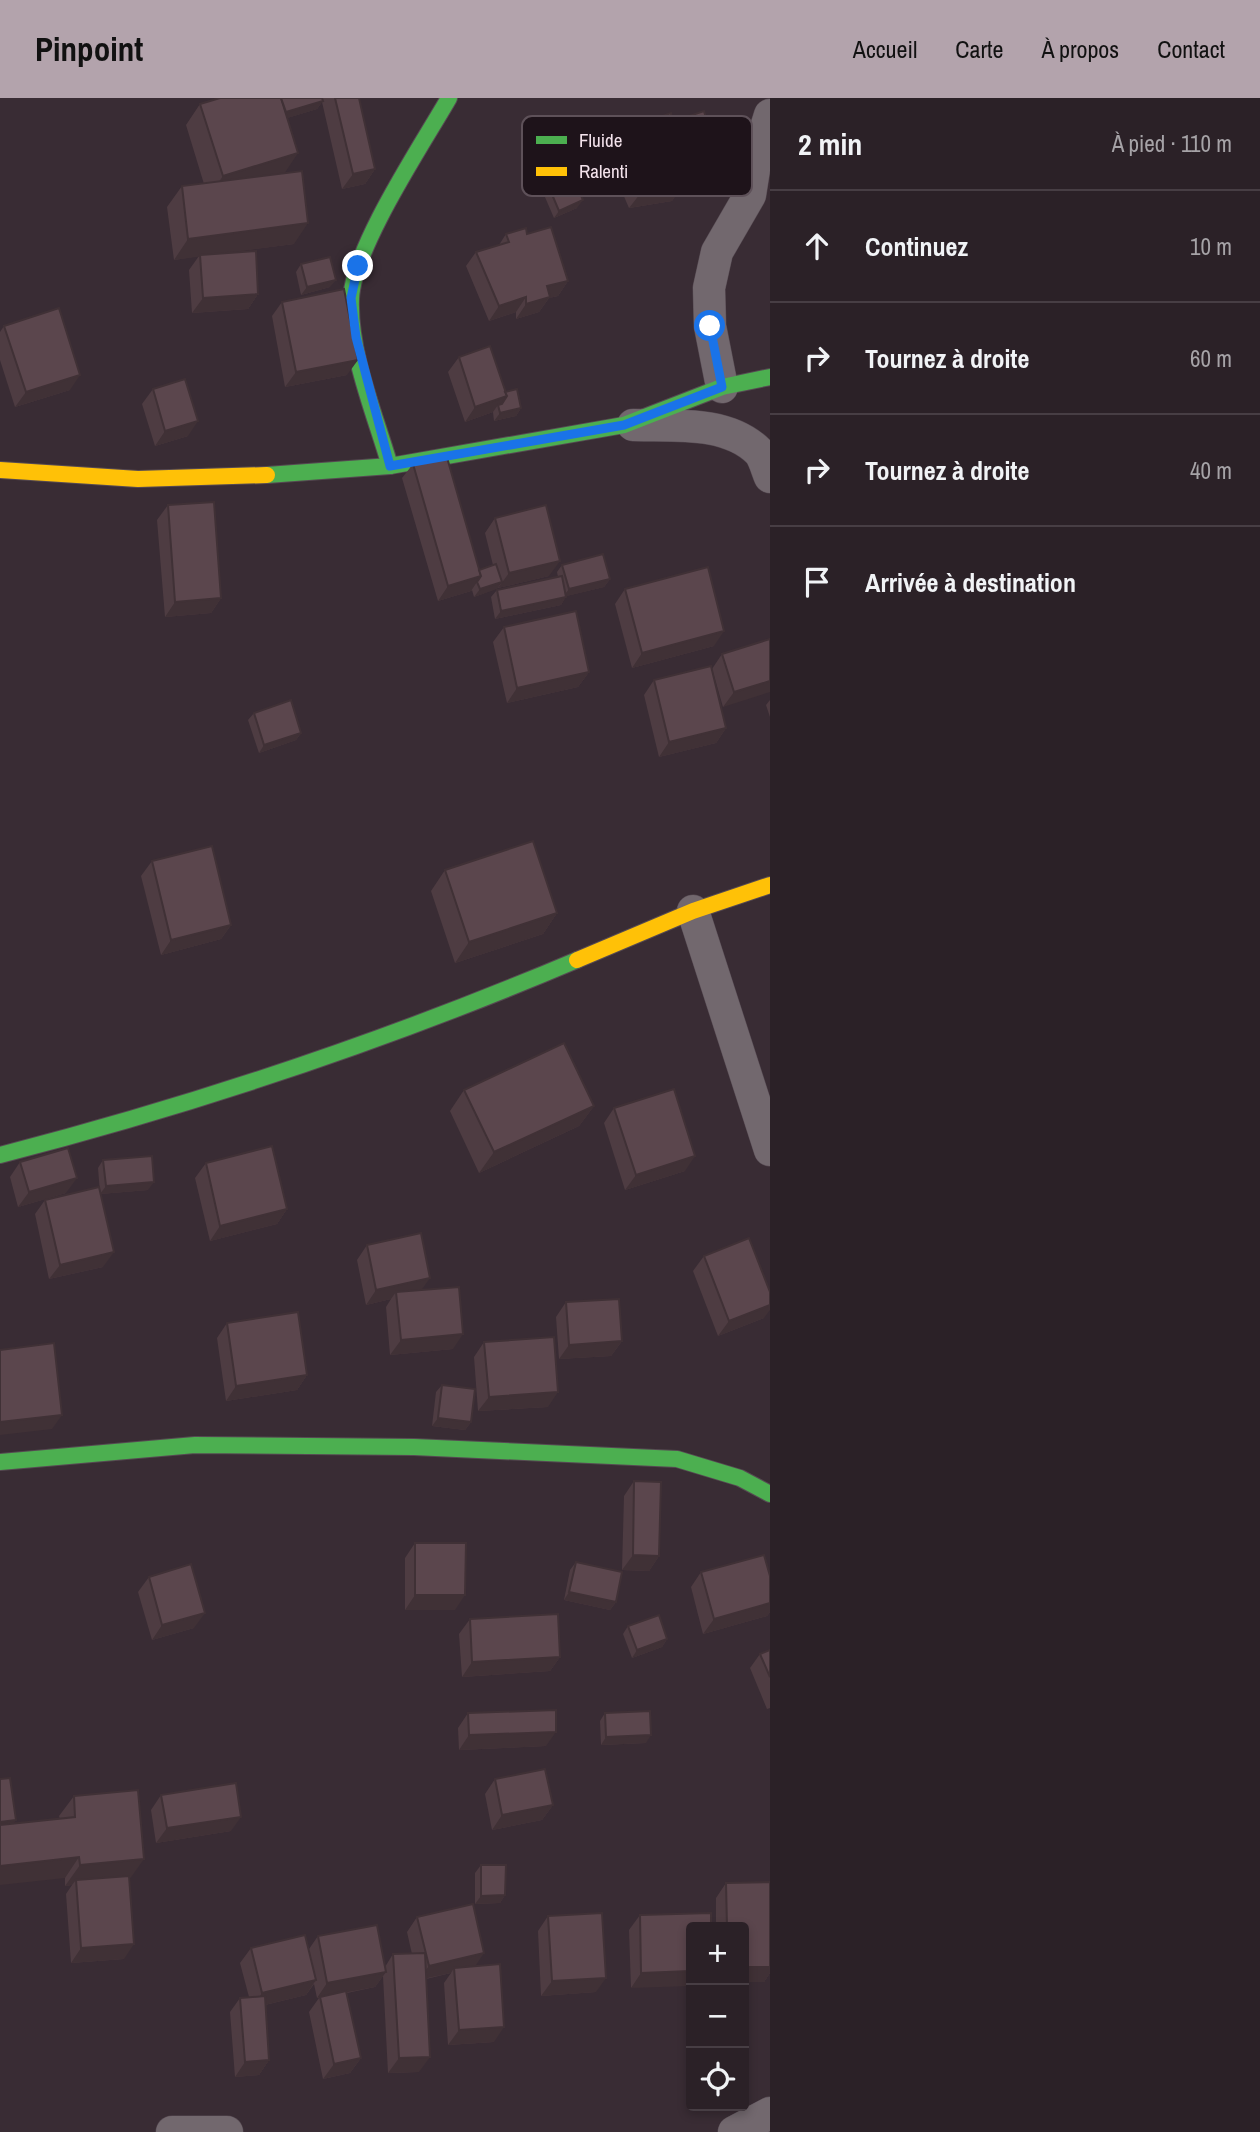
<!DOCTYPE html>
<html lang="fr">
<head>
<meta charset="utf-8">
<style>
  body { margin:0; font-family:"Archivo Narrow",sans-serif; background:#33292f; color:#f1f3f6 }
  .controls { position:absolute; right:21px; bottom:21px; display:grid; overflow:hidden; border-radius:7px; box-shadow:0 4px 10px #0003 }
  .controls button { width:63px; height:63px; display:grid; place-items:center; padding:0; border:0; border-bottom:2px solid #473e44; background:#2b2127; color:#f1f3f6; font:35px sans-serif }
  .stop { position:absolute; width:21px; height:21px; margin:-16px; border:5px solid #1a73e8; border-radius:50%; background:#fff }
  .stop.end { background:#1a73e8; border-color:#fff; box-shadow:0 2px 7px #0008 }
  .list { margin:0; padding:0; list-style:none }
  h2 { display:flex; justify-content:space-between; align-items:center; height:91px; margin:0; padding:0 28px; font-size:30px }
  h2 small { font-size:23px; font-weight:400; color:#a6a3a7 }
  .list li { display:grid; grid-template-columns:46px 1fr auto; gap:21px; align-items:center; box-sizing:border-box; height:112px; padding:0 28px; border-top:2px solid #473e44 }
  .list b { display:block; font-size:26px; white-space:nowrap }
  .list em { font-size:23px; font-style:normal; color:#a6a3a7 }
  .icon { flex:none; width:38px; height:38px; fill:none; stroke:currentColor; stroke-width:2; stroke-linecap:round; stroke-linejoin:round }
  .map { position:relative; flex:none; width:770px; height:2034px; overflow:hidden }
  header { display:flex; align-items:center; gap:42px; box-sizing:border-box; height:98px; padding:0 35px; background:#b3a3ac; color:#111 }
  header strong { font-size:33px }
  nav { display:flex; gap:38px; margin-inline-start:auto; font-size:24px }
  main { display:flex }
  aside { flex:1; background:#2b2127 }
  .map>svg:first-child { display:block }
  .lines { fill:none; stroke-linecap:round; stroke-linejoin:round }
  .street-casing { stroke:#564a52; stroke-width:33 }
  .fast-casing { stroke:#564a52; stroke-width:18 }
  .slow-casing { stroke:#564a52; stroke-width:18 }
  .street { stroke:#72686e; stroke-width:32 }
  .fast { stroke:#4caf50; stroke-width:16 }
  .slow { stroke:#ffc107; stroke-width:16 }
  .wall { fill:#4e3c42 }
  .shaded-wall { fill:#403136 }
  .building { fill:#5b464d; stroke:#403136; stroke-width:2 }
  .route { stroke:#1a73e8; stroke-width:9 }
  .key { fill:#1e131a; stroke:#5e5159; stroke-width:2 }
  .key-label { font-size:19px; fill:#f4e3ec }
</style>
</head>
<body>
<header>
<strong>Pinpoint</strong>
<nav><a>Accueil</a><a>Carte</a><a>À propos</a><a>Contact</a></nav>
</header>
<main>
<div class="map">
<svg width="770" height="2034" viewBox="0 0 770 2034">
  <rect width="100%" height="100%" fill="#392c34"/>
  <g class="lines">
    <g class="street-casing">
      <g id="street">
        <path d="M722,289L710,228L709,190L717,154L750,97L755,65L770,17"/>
        <path d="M633,327C673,328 728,322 759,354C764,360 767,372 770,379"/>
        <path d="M693,813L770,1052"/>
        <path d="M172,2034H227"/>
        <path d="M734,2034L770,2015"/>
      </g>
    </g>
    <g class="fast-casing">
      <g id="fast">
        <path d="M390,368C375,316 349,256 351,201C353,150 422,47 449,0"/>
        <path d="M267,377L390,368L624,327L722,289L770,279"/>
        <path d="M0,1057C194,1007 393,940 577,862"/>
        <path d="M0,1364L195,1347L414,1349L677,1361L740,1380L770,1396"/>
      </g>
    </g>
    <g class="slow-casing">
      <g id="slow">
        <path d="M0,372L138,381L267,377"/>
        <path d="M577,862L693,813L770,787"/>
      </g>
    </g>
    <use href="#street" class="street"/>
    <use href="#fast" class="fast"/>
    <use href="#slow" class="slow"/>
  </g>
  <g class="wall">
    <path d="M220,0H359L375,71L365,86L342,91L322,4L317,11L287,20L284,75L294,146L222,155L258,196L248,211L192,215L189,172L199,158L174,162L167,109L182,88L204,86L186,27L200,6Z"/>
    <path d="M672,24L718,62L707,77L681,89L672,103L629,110L603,50L614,35Z"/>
    <path d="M537,61L577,110L554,120L532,69Z"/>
    <path d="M506,136H527L568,183L558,198L549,200L539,214L516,221V214L489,223L466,168L476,154L499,147Z"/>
    <path d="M301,166L330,189L301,197L296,174Z"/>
    <path d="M282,204L347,277L285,289L272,218Z"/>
    <path d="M4,228L70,292L15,309L0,262V234Z"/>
    <path d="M459,259L505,294L521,310L516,318L494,323L493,314L465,324L448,274Z"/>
    <path d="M153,291L188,338L155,348L142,306Z"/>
    <path d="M413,366L479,472L493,467L485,435L495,420L549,478L498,490L474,499L472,492L471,493L438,503L402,380Z"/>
    <path d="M168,407L221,500L211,515L165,519L157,422Z"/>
    <path d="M562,467L610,481L604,489L566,498L561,507L495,521L491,499L497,492L558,479L557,474Z"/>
    <path d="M625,491L714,548L632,570L615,506Z"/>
    <path d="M504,529L589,574L578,589L507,605L493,544Z"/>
    <path d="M722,556L770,583L723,609L712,571Z"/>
    <path d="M654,582L726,630L716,645L659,659L644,597Z"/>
    <path d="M770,602V619L766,607Z"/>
    <path d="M254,615L301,635L296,642L259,655L248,622Z"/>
    <path d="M152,763L231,827L221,841L161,857L141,778Z"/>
    <path d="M445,772L557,815L543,836L455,865L431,793Z"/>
    <path d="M464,992L594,1008L579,1028L479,1075L450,1013Z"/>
    <path d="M614,1010L685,1073L625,1092L604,1025Z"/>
    <path d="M103,1062L148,1092L100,1096L103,1169L49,1181L35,1116L45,1102L100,1095L98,1070Z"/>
    <path d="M20,1064L66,1095L18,1109L10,1079Z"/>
    <path d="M206,1065L287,1111L277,1126L210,1143L195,1080Z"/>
    <path d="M367,1147L422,1192L453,1251L390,1257L386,1209L391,1201L366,1207L357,1162Z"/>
    <path d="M704,1158L764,1220L718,1238L693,1173Z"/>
    <path d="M566,1204L622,1243L611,1258L559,1261L556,1219Z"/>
    <path d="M227,1225L307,1277L297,1292L226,1303L217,1240Z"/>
    <path d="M484,1244L548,1309L478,1313L474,1259Z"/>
    <path d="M442,1287L471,1324L465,1332L432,1328L436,1294Z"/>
    <path d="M634,1383L659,1458L649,1473L622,1472L624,1398Z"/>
    <path d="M415,1445L455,1512H405V1460Z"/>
    <path d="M576,1464L616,1504L610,1512L564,1502L570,1472Z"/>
    <path d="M701,1474L770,1478V1514L767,1518L703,1536L691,1489Z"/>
    <path d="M149,1479L194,1530L152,1542L138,1494Z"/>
    <path d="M470,1521L560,1559L550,1573L462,1579L459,1536Z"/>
    <path d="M628,1528L667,1541L662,1549L632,1560L623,1536Z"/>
    <path d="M770,1552V1610L767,1611L750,1570L760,1556Z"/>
    <path d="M468,1615L546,1648L459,1652L458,1630Z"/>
    <path d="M605,1615L646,1645L601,1647L600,1623Z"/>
    <path d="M495,1681L553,1707L542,1722L492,1732L485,1696Z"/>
    <path d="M161,1697L231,1733L156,1745L151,1712Z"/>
    <path d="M74,1698L129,1782L124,1861L71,1865L66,1796L72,1787L65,1788V1780L13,1726L60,1721L59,1718Z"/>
    <path d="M481,1767L505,1797L500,1805L475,1806V1775Z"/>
    <path d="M770,1784V1875L764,1884H744V1829H716V1800L726,1785Z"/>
    <path d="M711,1815L631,1890L629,1832L640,1817Z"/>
    <path d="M548,1818L596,1894L541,1898L538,1833Z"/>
    <path d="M417,1819L475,1869L494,1944L448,1947L444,1885L451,1875L426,1881L419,1974L388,1975L383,1878L375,1889L347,1895L361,1960L350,1975L323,1981L309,1914L319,1900H317L314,1886L306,1897L265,1907L269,1962L259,1977L235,1979L230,1914L240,1900L249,1899L240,1865L251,1850L309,1851L318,1838L385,1869L393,1856H412L407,1834Z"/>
  </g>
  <g class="shaded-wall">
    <path d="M323,3L317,11L278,23L283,15Z"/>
    <path d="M298,55L284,76L208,99L223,78Z"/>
    <path d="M718,62L707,77L681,89L672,103L629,110L640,96L682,80Z"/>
    <path d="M375,71L365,86L342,91L353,76Z"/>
    <path d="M583,102L577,110L554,120L559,113Z"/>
    <path d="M308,125L294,146L174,162L188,141Z"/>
    <path d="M336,182L330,189L301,197L307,189Z"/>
    <path d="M568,183L558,198L549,200L539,214L516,221L526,206L547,188Z"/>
    <path d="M258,196L248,211L192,215L203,200Z"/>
    <path d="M526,199L516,214L489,223L499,208Z"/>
    <path d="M358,262L347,277L285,289L296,274Z"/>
    <path d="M80,277L70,292L15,309L26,294Z"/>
    <path d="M507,298L498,310V307L493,314L465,324L475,309Z"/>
    <path d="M521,310L516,318L494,323L500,315Z"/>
    <path d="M198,323L188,338L155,348L165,333Z"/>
    <path d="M560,463L549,478L498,490L509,475Z"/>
    <path d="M481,478L471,493L438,503L448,488Z"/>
    <path d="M610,481L604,489L563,499L569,491Z"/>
    <path d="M502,484L497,491L474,499L480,491Z"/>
    <path d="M566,499L561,507L495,521L501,513Z"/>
    <path d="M221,500L211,515L165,519L175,504Z"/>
    <path d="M724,533L714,548L632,570L642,555Z"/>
    <path d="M589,574L578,589L507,605L517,590Z"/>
    <path d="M770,583V594L723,609L734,594Z"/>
    <path d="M726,630L716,645L659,659L669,644Z"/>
    <path d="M301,635L296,642L259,655L264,647Z"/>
    <path d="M557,815L543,836L455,865L469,844Z"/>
    <path d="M231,827L221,841L161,857L171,842Z"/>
    <path d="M594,1008L579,1028L479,1075L494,1054Z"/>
    <path d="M695,1058L685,1073L625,1092L636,1077Z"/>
    <path d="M77,1080L66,1095L18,1109L29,1094Z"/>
    <path d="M154,1084L148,1092L100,1096L106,1088Z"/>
    <path d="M287,1111L277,1126L210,1143L220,1128Z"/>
    <path d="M114,1154L103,1169L49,1181L60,1167Z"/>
    <path d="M430,1180L420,1194H396L391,1201L366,1207L376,1192Z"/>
    <path d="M770,1207V1212L764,1220L718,1238L729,1223Z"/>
    <path d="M463,1236L453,1251L390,1257L401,1242Z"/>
    <path d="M622,1243L611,1258L559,1261L569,1247Z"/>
    <path d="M307,1277L297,1292L226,1303L236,1288Z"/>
    <path d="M558,1294L548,1309L478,1313L489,1299Z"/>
    <path d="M62,1317L52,1331L0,1337V1324Z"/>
    <path d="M438,1320L471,1324L465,1332L432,1328Z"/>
    <path d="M633,1457L659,1458L649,1473L622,1472Z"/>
    <path d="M569,1494L616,1504L610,1512L564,1502Z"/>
    <path d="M415,1497H465L455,1512H405Z"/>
    <path d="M770,1505V1514L767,1518L703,1536L714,1521Z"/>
    <path d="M205,1515L194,1530L152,1542L162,1527Z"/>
    <path d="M667,1541L662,1549L632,1560L637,1552Z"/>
    <path d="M560,1559L550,1573L462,1579L472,1564Z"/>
    <path d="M556,1634L546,1648L459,1652L469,1637Z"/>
    <path d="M651,1637L646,1645L601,1647L606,1639Z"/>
    <path d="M553,1707L542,1722L492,1732L502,1717Z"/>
    <path d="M241,1719L231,1733L156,1745L167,1730Z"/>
    <path d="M16,1722L11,1730L0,1731V1724Z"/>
    <path d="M79,1759L65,1780L0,1787V1768Z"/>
    <path d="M144,1761L129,1782H76L72,1787L65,1788L80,1767Z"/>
    <path d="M505,1797L500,1805L475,1806L481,1798Z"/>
    <path d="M134,1846L124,1861L71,1865L81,1850Z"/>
    <path d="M484,1855L474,1870H454L451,1875L418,1882L429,1868Z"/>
    <path d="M744,1869H770V1875L764,1884H744Z"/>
    <path d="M691,1873V1888L631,1890L641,1875Z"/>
    <path d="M386,1874L375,1889L317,1900L327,1885Z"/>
    <path d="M606,1880L596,1894L541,1898L552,1883Z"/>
    <path d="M316,1882L306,1897L252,1910L262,1895Z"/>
    <path d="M504,1929L494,1944L448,1947L459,1932Z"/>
    <path d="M430,1959L419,1974L388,1975L399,1960Z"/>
    <path d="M361,1960L350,1975L323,1981L334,1966Z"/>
    <path d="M269,1962L259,1977L235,1979L245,1964Z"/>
  </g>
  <g class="building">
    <path d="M220,0H281L298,55L223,78L200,6Z"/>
    <path d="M281,0H322L323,3L286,14Z"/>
    <path d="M335,0H359L375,71L353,76Z"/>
    <path d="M704,13L718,62L682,80V88L640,96L614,35L671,15L672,24Z"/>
    <path d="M561,51L583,102L559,113L537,61Z"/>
    <path d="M302,73L308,125L188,141L182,88Z"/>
    <path d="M551,129L568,183L547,188L550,199L526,206V199L499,208L476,154L509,144L506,136L526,130L527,136Z"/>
    <path d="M256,153L258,196L203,200L200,157Z"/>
    <path d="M330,159L336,182L307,189L301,166Z"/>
    <path d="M344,191L358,262L296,274L282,204Z"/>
    <path d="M59,210L80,277L26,294L4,228Z"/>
    <path d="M490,248L507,298L475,309L459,259Z"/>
    <path d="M185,281L198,323L165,333L153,291Z"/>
    <path d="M517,291L521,310L500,315L498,307L502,306L507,298L505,294Z"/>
    <path d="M446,356L481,478L448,488L413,366Z"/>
    <path d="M214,404L221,500L175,504L168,407Z"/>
    <path d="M546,407L560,463L509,475L495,420Z"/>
    <path d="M603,456L610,481L569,491L562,467Z"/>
    <path d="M496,466L502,484L480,491L477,484L481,478L479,472Z"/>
    <path d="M708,469L724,533L642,555L625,491Z"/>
    <path d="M562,478L566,499L501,513L497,492Z"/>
    <path d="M576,513L589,574L517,590L504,529Z"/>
    <path d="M770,541V583L734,594L722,556Z"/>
    <path d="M711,568L726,630L669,644L654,582Z"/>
    <path d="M291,602L301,635L264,647L254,615Z"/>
    <path d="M533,743L557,815L469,844L445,772Z"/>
    <path d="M212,748L231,827L171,842L152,763Z"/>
    <path d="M564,945L594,1008L494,1054L464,992Z"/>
    <path d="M674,991L695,1058L636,1077L614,1010Z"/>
    <path d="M272,1048L287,1111L220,1128L206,1065Z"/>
    <path d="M68,1050L77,1080L29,1094L20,1064Z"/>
    <path d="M152,1058L154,1084L106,1088L103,1062Z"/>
    <path d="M99,1089L114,1154L60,1167L45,1102Z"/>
    <path d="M421,1135L430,1180L376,1192L367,1147Z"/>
    <path d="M749,1140L770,1194V1207L729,1223L704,1158Z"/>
    <path d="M459,1189L463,1236L401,1242L396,1194Z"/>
    <path d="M619,1201L622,1243L569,1247L566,1204Z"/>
    <path d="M298,1214L307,1277L236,1288L227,1225Z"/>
    <path d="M554,1239L558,1294L489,1299L484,1244Z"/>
    <path d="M54,1245L62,1317L0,1324V1252Z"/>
    <path d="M442,1287L475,1291L471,1324L438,1320Z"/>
    <path d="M634,1383L661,1384L659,1458L633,1457Z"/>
    <path d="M415,1445H466L465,1497H415Z"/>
    <path d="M764,1457L770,1478V1505L714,1521L701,1474Z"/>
    <path d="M576,1464L622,1474L616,1504L569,1494Z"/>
    <path d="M191,1466L205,1515L162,1527L149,1479Z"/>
    <path d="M558,1516L560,1559L472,1564L470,1521Z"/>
    <path d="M659,1517L667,1541L637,1552L628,1528Z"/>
    <path d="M770,1552V1579L760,1556Z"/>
    <path d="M556,1612V1634L469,1637L468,1615Z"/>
    <path d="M650,1613L651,1637L606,1639L605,1615Z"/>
    <path d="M545,1671L553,1707L502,1717L495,1681Z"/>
    <path d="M10,1680L16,1722L0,1724V1681Z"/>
    <path d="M236,1685L241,1719L167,1730L161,1697Z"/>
    <path d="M138,1692L144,1761L80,1767L79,1759L0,1768V1727L75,1719L74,1698Z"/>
    <path d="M481,1767H506L505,1797L481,1798Z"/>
    <path d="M129,1778L134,1846L81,1850L76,1782Z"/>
    <path d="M770,1784V1869H744V1829H727L726,1785Z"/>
    <path d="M473,1806L484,1855L429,1868L417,1819Z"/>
    <path d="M602,1815L606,1880L552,1883L548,1818Z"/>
    <path d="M711,1815V1829H691V1873L641,1875L640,1817Z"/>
    <path d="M377,1827L386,1874L327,1885L318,1838Z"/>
    <path d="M305,1837L316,1882L262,1895L251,1850Z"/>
    <path d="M425,1855L430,1959L399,1960L393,1856Z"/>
    <path d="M500,1866L504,1929L459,1932L454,1870Z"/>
    <path d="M346,1893L361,1960L334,1966L320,1899Z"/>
    <path d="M265,1898L269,1962L245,1964L240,1900Z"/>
  </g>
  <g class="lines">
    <path class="route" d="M358,168L351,200L356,239L390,368L624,327L722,289L710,228"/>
  </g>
  <rect x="522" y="18" width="230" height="80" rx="10" class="key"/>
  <rect x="536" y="38" width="31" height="8" fill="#4caf50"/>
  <rect x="536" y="69" width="31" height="9" fill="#ffc107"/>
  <g class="key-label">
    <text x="579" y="49">Fluide</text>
    <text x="579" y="80">Ralenti</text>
  </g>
</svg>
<div class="controls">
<button>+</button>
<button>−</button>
<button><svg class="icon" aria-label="locate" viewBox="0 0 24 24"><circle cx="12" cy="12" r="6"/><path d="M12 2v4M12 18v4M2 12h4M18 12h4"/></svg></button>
</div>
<div class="stop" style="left:710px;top:228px"></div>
<div class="stop end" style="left:358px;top:168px"></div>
</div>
<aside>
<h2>2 min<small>À pied · 110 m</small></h2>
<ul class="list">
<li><svg class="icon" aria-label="ahead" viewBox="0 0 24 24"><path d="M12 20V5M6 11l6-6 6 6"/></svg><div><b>Continuez</b></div><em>10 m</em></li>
<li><svg class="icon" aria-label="right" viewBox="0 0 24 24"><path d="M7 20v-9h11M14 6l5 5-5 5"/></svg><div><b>Tournez à droite</b></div><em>60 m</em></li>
<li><svg class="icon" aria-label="right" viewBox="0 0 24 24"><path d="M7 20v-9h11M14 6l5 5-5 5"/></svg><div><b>Tournez à droite</b></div><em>40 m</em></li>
<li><svg class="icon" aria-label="arrive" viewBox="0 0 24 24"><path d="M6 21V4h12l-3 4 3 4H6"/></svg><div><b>Arrivée à destination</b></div></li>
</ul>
</aside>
</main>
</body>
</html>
